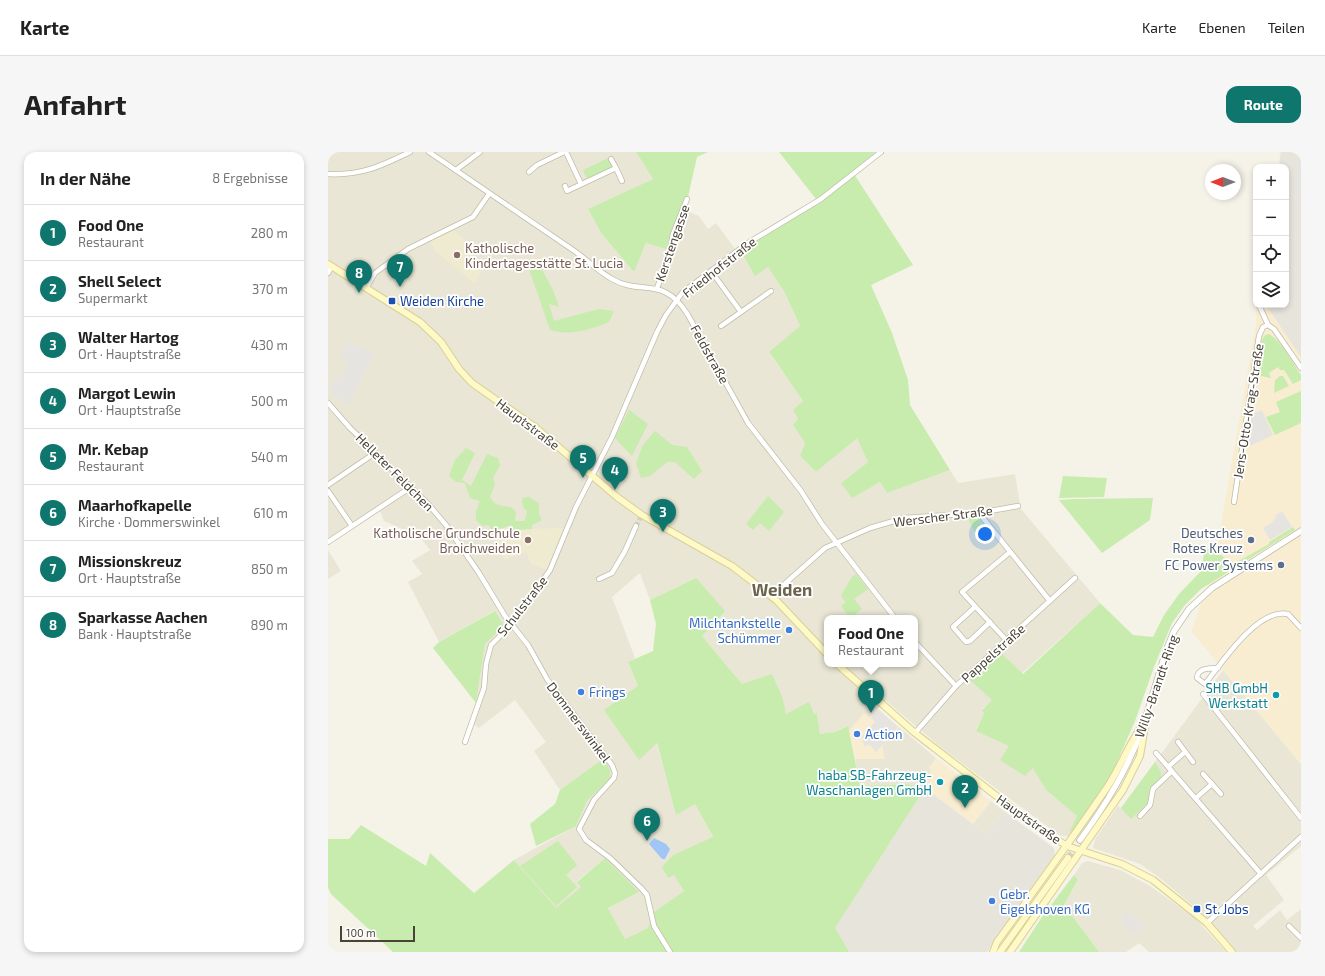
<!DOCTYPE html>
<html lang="de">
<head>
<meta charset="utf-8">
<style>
  body { margin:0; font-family:"Exo 2",sans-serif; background:#f6f6f6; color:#222 }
  .controls { position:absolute; right:12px; top:12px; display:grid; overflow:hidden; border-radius:8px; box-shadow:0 2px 6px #0003 }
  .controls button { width:36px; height:36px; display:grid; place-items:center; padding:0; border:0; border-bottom:1px solid #e0e0e0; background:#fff; color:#222; font:20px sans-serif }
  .compass { position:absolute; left:877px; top:12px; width:36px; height:36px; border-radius:50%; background:#fff; box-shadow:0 2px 6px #0003; rotate:270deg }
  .scale { position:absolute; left:12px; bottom:10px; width:75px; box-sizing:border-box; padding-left:4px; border:2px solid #494436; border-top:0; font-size:11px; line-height:14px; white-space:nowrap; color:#494436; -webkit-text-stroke:3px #fff; paint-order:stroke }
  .you { position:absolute; left:657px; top:382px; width:14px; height:14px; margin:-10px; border:3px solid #fff; border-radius:50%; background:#1a73e8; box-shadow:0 0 0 6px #1a73e833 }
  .badge { display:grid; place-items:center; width:26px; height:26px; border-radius:50%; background:#0f766e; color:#fff; font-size:13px; font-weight:700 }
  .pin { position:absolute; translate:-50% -33px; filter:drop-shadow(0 1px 2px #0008) }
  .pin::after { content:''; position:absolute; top:21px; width:14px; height:12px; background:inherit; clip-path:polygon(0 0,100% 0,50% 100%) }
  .popup { position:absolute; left:496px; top:463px; width:94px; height:52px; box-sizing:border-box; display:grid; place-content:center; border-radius:8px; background:#fff; filter:drop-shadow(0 1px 3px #0005); font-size:13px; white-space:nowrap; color:#767676 }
  .popup b { font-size:15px; color:#222 }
  .popup::after { content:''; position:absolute; left:50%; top:100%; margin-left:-8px; border:8px solid transparent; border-top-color:#fff }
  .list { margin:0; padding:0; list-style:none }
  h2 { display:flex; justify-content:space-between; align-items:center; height:52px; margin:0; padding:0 16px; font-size:17px }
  h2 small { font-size:13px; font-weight:400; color:#767676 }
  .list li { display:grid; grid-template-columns:26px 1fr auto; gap:12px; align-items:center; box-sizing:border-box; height:56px; padding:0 16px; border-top:1px solid #e0e0e0 }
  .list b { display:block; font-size:15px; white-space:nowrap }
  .list p { margin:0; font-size:13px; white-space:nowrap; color:#767676 }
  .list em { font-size:13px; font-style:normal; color:#767676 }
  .icon { flex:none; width:22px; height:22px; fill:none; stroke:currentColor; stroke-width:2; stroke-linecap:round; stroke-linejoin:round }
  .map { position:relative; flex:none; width:973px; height:800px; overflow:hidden; border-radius:12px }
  header { display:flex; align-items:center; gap:24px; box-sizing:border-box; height:56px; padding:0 20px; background:#fff; border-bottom:1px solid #e0e0e0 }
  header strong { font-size:19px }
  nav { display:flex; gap:22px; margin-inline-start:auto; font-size:14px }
  .intro { display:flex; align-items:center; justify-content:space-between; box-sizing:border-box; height:96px; padding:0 24px }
  h1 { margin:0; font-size:28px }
  .button { padding:10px 18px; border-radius:12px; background:#0f766e; color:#fff; font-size:14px; font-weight:700 }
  main { display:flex; gap:24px; padding:0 24px }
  aside { flex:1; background:#fff; border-radius:12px; box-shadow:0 2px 6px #0003 }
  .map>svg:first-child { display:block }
  .residential { fill:#e9e6d5; fill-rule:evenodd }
  .commercial { fill:#f8edd1 }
  .industrial { fill:#e7e4dc }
  .education { fill:#efebd0 }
  .green { fill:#c7ecad }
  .parking { fill:#e6e4e0 }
  .water { fill:#9fc6f6 }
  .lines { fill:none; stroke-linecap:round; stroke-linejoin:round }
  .minor-tunnel { stroke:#d3d0c4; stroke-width:4.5; stroke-dasharray:4.5 2; stroke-linecap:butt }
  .secondary-tunnel { stroke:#d3d0c4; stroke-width:6; stroke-dasharray:6 3; stroke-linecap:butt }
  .minor-casing { stroke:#c1bda9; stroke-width:6 }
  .tertiary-casing { stroke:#c1bda9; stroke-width:7 }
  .secondary-casing { stroke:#d9d094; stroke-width:8 }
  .minor { stroke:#fff; stroke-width:4.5 }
  .tertiary { stroke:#fff; stroke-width:5.5 }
  .secondary { stroke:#fff9c8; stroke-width:6 }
  .education-dot { fill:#8d6e63; stroke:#fff; stroke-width:1.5 }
  .transit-dot { fill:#1a4fb4; stroke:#fff; stroke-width:1.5 }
  .service-dot { fill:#5c6f8a; stroke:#fff; stroke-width:1.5 }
  .shop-dot { fill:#3f7fe0; stroke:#fff; stroke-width:1.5 }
  .culture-dot { fill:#0f9aa8; stroke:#fff; stroke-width:1.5 }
  .labels { text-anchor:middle; stroke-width:3.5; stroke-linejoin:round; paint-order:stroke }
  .street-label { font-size:13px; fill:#494436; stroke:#fff }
  .education-label { font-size:13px; fill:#785e54; stroke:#fff; text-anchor:start }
  .transit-label { font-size:13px; fill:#164399; stroke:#fff; text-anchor:start }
  .service-label { font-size:13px; fill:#4e5e75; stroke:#fff; text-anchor:end }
  .shop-label { font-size:13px; fill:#366cbe; stroke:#fff; text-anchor:start }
  .culture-label { font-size:13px; fill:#0d838f; stroke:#fff; text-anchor:end }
  .district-label { font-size:17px; font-weight:bold; fill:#6d644c; stroke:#fff }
</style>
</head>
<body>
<header>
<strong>Karte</strong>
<nav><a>Karte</a><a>Ebenen</a><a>Teilen</a></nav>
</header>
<div class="intro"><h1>Anfahrt</h1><a class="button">Route</a></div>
<main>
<aside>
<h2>In der Nähe<small>8 Ergebnisse</small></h2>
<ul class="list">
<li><span class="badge">1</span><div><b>Food One</b><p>Restaurant</p></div><em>280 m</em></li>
<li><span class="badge">2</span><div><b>Shell Select</b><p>Supermarkt</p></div><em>370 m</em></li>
<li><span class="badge">3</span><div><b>Walter Hartog</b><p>Ort · Hauptstraße</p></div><em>430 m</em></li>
<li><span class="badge">4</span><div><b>Margot Lewin</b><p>Ort · Hauptstraße</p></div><em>500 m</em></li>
<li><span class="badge">5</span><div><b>Mr. Kebap</b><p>Restaurant</p></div><em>540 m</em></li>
<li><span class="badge">6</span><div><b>Maarhofkapelle</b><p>Kirche · Dommerswinkel</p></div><em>610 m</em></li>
<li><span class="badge">7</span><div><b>Missionskreuz</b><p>Ort · Hauptstraße</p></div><em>850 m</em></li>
<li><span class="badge">8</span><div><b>Sparkasse Aachen</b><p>Bank · Hauptstraße</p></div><em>890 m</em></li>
</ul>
</aside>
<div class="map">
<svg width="973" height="800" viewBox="0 0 973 800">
  <rect width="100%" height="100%" fill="#f5f3e8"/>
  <g class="residential">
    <path d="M0,0H308L325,27L260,57L273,81L306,120L318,91L345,98L348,80L357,58L371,64L380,77L388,71L407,97L409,95L427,123L440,115L457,141L472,174L441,201L475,249L470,267L465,273L477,291L472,304L488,320L529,285L540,310L513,331L552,330L559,341L622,318L630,331L687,322L693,357L772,451L654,557L656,561L648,578L682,594L697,624L705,615L718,638L749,664L742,685L731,683L685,649L615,597L557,548L542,566L536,561L521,579L519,574L507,580L492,582L489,561L458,562L455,547L414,532L374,484L368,426L322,448L312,421L284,445L307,506L300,511L310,534L311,607L328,590L348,662L367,652L385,686L345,703L346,723L356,739L326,760L320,776L297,787L280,756L311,740L277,706L249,729L253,735L228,757L186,708L248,674L259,649L282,627V618L276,606L232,638L206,599L218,590L187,548L151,576L145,572L151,555L148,551L157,492L176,474L166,459L111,490L80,430L94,422L84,409L102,398L92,385L56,369L52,359L0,393ZM499,466H587V512H499Z"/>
    <path d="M0,398L13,419L0,427Z"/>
    <path d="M895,518L973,612V694L938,723L956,748L925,774L929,778L952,758L959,768L973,757V800H907L874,761L828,723L812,712L765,696L767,687L790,654L793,656Z"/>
    <path d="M571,575L608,606L601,616L603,617L598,634L597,636L579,632L532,634L527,607H556L554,594Z"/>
    <path d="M663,649L676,659L658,682L645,672Z"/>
    <path d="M760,709L792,718L822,734L867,766L898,800H821L811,791L798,800H771L736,753L750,729L746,723L754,711Z"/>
  </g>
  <g class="commercial">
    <path d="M952,0H973V612L863,479L884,423L928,172V132V153H958V15H950Z"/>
    <path d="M550,557L571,575L554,594L557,607H527L521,579L536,561L542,566Z"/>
    <path d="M608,606L663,649L645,672L597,636L603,617L601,616Z"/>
  </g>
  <g class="industrial">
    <path d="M953,0H973V205L938,153H958V15H951Z"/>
    <path d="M597,636L658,682L676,659L726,696L727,705L659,800H521L506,777Z"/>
  </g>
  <g class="education">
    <path d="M126,78L142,93L139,98L156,114L147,132L107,99L102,89Z"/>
    <path d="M159,363L189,377L236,376L219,418L203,412L198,400L176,408Z"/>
  </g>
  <g class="green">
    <path d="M308,0H380L369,5L357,58L348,80L345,99L318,91L306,120L273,81L260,57L325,27Z"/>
    <path d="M451,0H548L524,19L585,113L543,133L564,181L580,228L582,253L622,318L559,341L552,330L524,346L513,331L540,310L529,286L488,320L472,304L477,291L465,273L470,267L465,258L475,249L441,200L472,174L457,141L440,115L427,124L410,95L488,47Z"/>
    <path d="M280,6L284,13L283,16L259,27L255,18Z"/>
    <path d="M198,108L211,112L225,138L231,155L221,152L226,169L271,157L286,159L281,170C263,178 241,184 222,178Z"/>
    <path d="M940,182C951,184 966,213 973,223V228L965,232L956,218H952L950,215L941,221L943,226L929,223L934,188L936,184Z"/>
    <path d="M952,224H955L961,234L946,241L947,228Z"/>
    <path d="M973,239V271L947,283L938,265L952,260L948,250Z"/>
    <path d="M301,258L320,272L304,304L287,286Z"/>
    <path d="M327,279L344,293L359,295L374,319L366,327L347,310H339L322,324L313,326L308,311L315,293Z"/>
    <path d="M138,296L147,301L134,328L143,334L159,302L170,306L172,313L165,326L167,333L162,344C166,354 173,354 183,355L188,360L187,369H197L199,359L195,355L194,346L201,345L211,351V362L214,368L204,373V377L188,378L181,374L165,379L160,373L154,374L148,368V360L152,349L142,346L137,331L128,330L121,324L127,308Z"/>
    <path d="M735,324L779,326L776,345L731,346Z"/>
    <path d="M440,344L456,360L441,379L432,371L425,378L418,372Z"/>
    <path d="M825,346L822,368L774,401L731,348L747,347Z"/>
    <path d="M644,364L650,366L659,376L649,384L639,365Z"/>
    <path d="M965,375L967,378L873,437L857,453L844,471L826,515L807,569L782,626L745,680L742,679L749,664L718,638L705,616L697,624L672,608L681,594L648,579L656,561L654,558L664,548L642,528L672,500L695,522L772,451L805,483L825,485L836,463L851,442L873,419L877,396L886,399L904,410H909L941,392V390Z"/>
    <path d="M528,422L540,437L526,447L534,457L522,466L513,454L518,450L513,444L523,426Z"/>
    <path d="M368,426L397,459L374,484L414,532L444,522L455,547L458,562L481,550L486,562L489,561L492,582L507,580L520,574L532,634L579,632L597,636L507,776L521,800H65L3,742L0,736V687H21L33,673L98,714L102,701L146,741L186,708L228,756L253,735L249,730L277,706L311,740L280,756L297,787L320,776L326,760L356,739L346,723L340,726L334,715L345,703L385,685L367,652L348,663L329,591L311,608L276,558L310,534L300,510L325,499L328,472L322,448Z"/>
    <path d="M167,459L176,474L157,492L148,551L105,496L111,490Z"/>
    <path d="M276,606L282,618V627L259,649L248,674L208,694L202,672L227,652L232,638Z"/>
    <path d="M827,610L833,620V627L822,636L820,651L803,667L793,656Z"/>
    <path d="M230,689L249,713L238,723L249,735L228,754L192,714Z"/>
    <path d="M746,723L750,728L736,753L771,800H691L714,765Z"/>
  </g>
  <g class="parking">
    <path d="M973,1V36L970,51L967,50L966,52L962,51Z"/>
    <path d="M21,189L46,202L20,253L1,239L8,225L12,227L21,210L12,206Z"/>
    <path d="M934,258L945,283L922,294L920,289L924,262Z"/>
    <path d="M954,359L964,375L942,388L935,376L943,371L948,366L947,364Z"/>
    <path d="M550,557L570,575L548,600L542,593L536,594L534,585L547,570L543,566Z"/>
    <path d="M800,759L817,774L806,783L791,767Z"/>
  </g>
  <path class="water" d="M326,686L338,692L342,697L337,707H334L321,692Z"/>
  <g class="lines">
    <path class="minor-tunnel" d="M308,374L312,366"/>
    <path class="secondary-tunnel" d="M740,706L752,688"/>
    <g class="minor-casing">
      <g id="minor">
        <path d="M101,0C149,33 197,65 245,98C258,107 270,119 284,127C313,144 336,123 360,163L420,271L473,339L494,372L567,466"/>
        <path d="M238,0L253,32"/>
        <path d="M283,7L288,16"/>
        <path d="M128,18L152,0"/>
        <path d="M201,20L209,13L236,0"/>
        <path d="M0,22C33,24 53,14 82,0"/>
        <path d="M237,34L239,39L288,16L294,29"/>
        <path d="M383,119L413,160L393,174"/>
        <path d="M0,121L4,114"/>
        <path d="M38,136L47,121L80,97L145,65L161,42"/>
        <path d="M329,136L341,105L345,82L359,47"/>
        <path d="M413,160L443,139"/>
        <path d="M940,173L946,177L973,216"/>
        <path d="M0,251L22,276L101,353L118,373L151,421L177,464L200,493L219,527L284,613L287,621L286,626L266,648L251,677L258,688L282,706L314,737L319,743L326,774L342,800"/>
        <path d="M0,333L47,301"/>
        <path d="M0,339L24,374"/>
        <path d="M906,350L931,184L935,175L940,173L931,153"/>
        <path d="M651,361L722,449"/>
        <path d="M0,390L83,335"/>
        <path d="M271,427L284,421L297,399L308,374"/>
        <path d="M443,444L497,396L542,376L576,366L651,361L690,354"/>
        <path d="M647,455L625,475L638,490L642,489L662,470"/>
        <path d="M679,489L634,440L682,400"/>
        <path d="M587,490L628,534"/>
        <path d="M890,516C881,517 870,515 869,526L877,532C893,512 930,455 960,462L973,476"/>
        <path d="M875,542L973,666"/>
        <path d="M587,581L628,534L747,426"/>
        <path d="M137,590L156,536L158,512L163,493L183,473L222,418L248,355L284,285L329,180L338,163L354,141L420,91L493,47L553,0"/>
        <path d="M850,590L865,610"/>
        <path d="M828,601L933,722"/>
        <path d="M841,614L857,600"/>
        <path d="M875,622L893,642"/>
        <path d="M868,646L884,632"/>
        <path d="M812,664L822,653L825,637L844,619"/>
        <path d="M879,771L973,685"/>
        <path d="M961,774L973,786"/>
      </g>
    </g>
    <g class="tertiary-casing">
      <g id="tertiary">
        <path d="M818,565L838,499L846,479L861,457L884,436L973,379"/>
        <path d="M752,688C779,651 799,618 815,575"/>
      </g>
    </g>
    <g class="secondary-casing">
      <g id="secondary">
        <path d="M0,112L92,170L113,190L131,217L144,231L207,275L289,345L314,363L404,414L421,427L448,448L499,502"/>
        <path d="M509,512L587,581L706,673L739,694L794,712L825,728L879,771L904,800"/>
        <path d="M665,800L669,790C706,739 744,687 780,634C793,614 801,591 816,571"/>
        <path d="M672,800L740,706"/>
        <path d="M682,800L795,638L812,604L819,562"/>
      </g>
    </g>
    <use href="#minor" class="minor"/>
    <use href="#tertiary" class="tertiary"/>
    <use href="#secondary" class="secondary"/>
  </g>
  <g class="education-dot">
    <circle cx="129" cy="103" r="4"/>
    <circle cx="200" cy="388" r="4"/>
  </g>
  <g class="transit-dot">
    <rect x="60" y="145" width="8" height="8" rx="2"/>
    <rect x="865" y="753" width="8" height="8" rx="2"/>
  </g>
  <g class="service-dot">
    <circle cx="923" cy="388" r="4"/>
    <circle cx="953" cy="413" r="4"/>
  </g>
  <g class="shop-dot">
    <circle cx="461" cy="478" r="4"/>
    <circle cx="253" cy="540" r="4"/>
    <circle cx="529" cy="582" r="4"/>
    <circle cx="664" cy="749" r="4"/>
  </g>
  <g class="culture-dot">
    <circle cx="948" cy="543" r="4"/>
    <circle cx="612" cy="630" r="4"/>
  </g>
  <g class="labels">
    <g class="street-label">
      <text transform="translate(344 91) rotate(-71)" y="5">Kerstengasse</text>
      <text transform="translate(391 115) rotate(-38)" y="5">Friedhofstraße</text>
      <text transform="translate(382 202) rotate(61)" y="5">Feldstraße</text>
      <text transform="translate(920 259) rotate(-81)" y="5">Jens-Otto-Krag-Straße</text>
      <text transform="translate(200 272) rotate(37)" y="5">Hauptstraße</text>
      <text transform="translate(67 320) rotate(45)" y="5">Helleter Feldchen</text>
      <text transform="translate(615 364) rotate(-7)" y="5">Werscher Straße</text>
      <text transform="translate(194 454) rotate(-52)" y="5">Schulstraße</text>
      <text transform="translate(665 501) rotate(-42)" y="5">Pappelstraße</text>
      <text transform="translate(828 534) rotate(-71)" y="5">Willy-Brandt-Ring</text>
      <text transform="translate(251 570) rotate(53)" y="5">Dommerswinkel</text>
      <text transform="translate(701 667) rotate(35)" y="5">Hauptstraße</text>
    </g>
    <g class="education-label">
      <text x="137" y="101">Katholische<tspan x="137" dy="15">Kindertagesstätte St. Lucia</tspan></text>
      <text x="192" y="386" text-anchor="end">Katholische Grundschule<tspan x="192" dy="15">Broichweiden</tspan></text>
    </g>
    <g class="transit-label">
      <text x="72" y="154">Weiden Kirche</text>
      <text x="877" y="762">St. Jobs</text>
    </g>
    <g class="service-label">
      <text x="915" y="386">Deutsches<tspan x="915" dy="15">Rotes Kreuz</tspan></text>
      <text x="945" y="418">FC Power Systems</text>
    </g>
    <g class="shop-label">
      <text x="453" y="476" text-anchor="end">Milchtankstelle<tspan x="453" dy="15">Schümmer</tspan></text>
      <text x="261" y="545">Frings</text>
      <text x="537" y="587">Action</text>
      <text x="672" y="747">Gebr.<tspan x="672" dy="15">Eigelshoven KG</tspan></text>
    </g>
    <g class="culture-label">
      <text x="940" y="541">SHB GmbH<tspan x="940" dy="15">Werkstatt</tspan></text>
      <text x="604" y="628">haba SB-Fahrzeug-<tspan x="604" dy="15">Waschanlagen GmbH</tspan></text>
    </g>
    <g class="district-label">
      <text x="454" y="444">Weiden</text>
    </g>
  </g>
</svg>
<div class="controls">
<button>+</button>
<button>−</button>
<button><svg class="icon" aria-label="locate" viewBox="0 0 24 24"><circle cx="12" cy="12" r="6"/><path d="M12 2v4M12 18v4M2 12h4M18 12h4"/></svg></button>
<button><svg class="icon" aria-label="layers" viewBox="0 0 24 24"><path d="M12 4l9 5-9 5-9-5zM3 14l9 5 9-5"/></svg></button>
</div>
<svg class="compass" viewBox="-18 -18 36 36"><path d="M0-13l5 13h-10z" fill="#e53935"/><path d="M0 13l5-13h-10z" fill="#767676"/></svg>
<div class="scale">100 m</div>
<div class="you"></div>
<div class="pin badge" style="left:543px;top:561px">1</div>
<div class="popup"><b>Food One</b>Restaurant</div>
<div class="pin badge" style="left:637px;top:656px">2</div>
<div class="pin badge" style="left:335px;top:380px">3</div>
<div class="pin badge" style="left:287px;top:338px">4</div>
<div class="pin badge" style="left:255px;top:326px">5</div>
<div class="pin badge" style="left:319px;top:689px">6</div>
<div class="pin badge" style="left:72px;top:135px">7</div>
<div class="pin badge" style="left:31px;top:141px">8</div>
</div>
</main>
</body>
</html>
